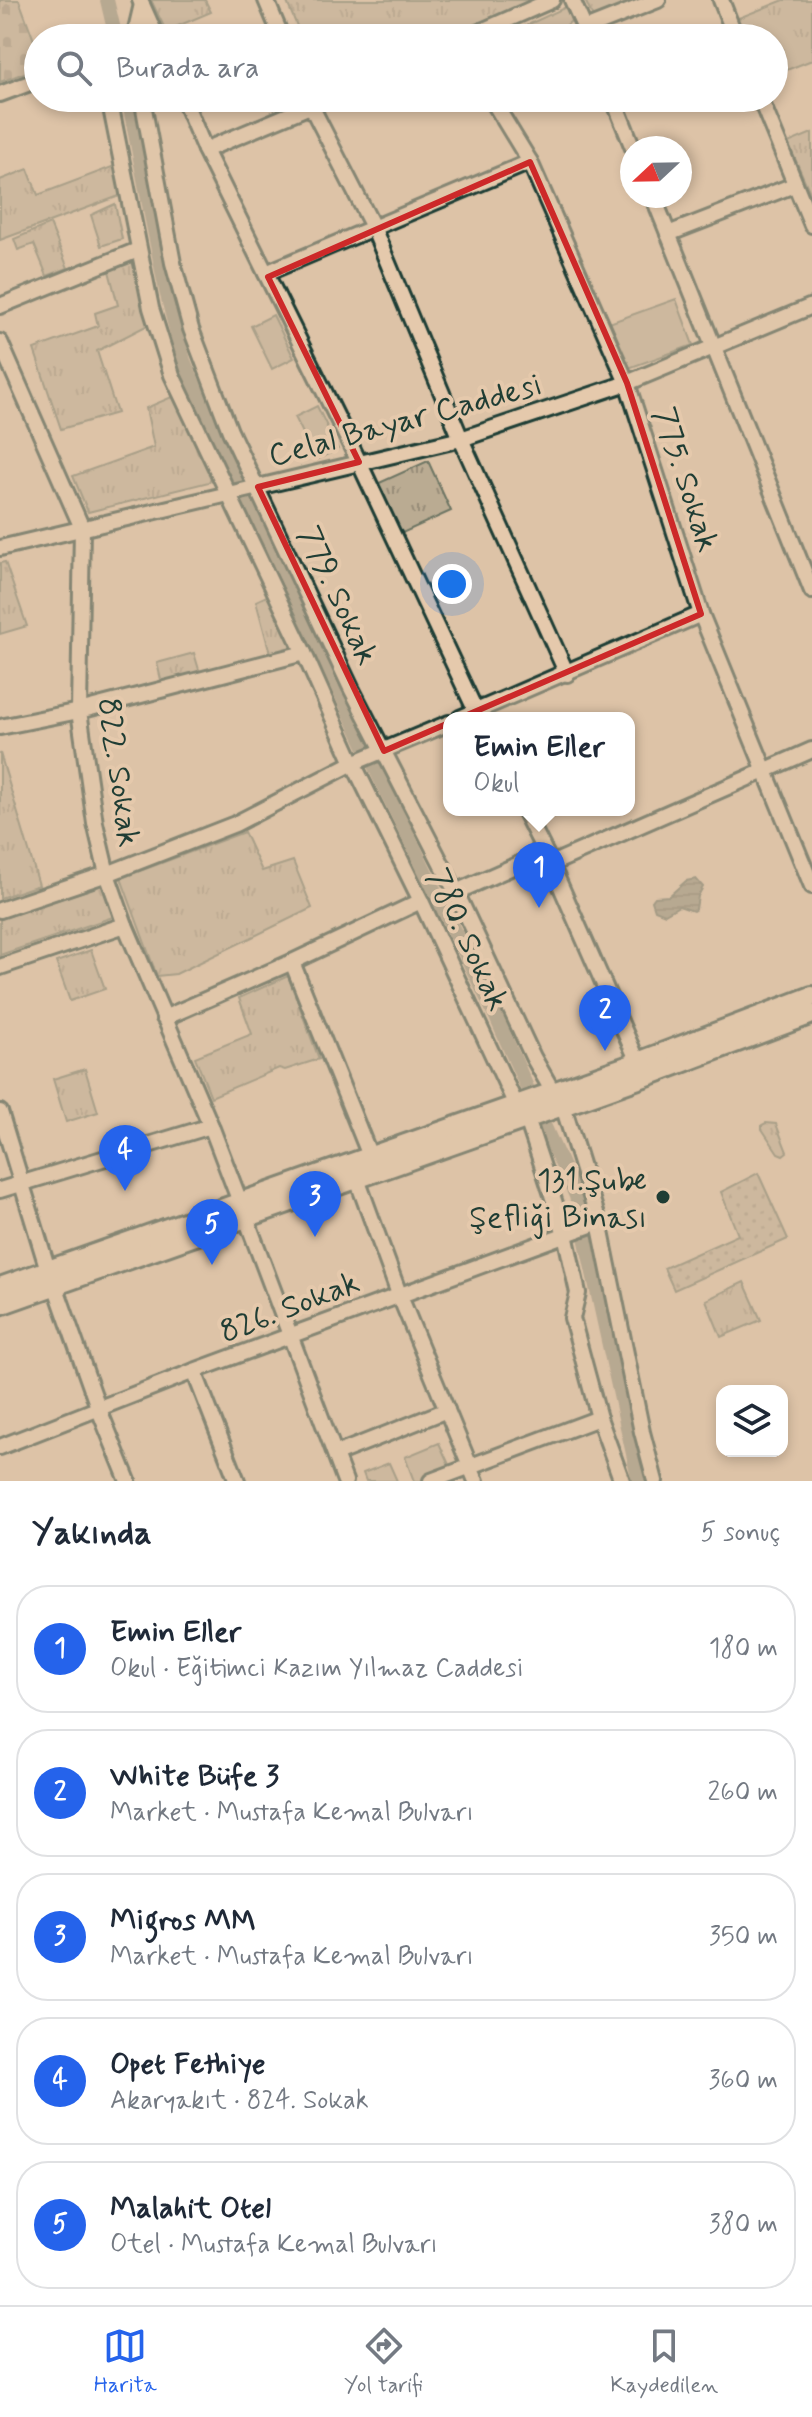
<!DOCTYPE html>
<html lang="tr">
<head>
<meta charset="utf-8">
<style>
  body { margin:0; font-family:Mynerve,sans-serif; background:#f6f6f7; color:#1f2937 }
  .controls { position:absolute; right:24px; bottom:24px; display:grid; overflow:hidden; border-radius:16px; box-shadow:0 4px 12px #0003 }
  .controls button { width:72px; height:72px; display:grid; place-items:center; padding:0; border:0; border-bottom:2px solid #e0e1e3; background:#fff; color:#1f2937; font:40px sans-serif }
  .compass { position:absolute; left:620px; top:136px; width:72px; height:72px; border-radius:50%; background:#fff; box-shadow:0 4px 12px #0003; rotate:248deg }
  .you { position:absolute; left:452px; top:584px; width:28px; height:28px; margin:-20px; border:6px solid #fff; border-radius:50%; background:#1a73e8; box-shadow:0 0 0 12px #1a73e833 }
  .badge { display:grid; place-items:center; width:52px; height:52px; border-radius:50%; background:#2563eb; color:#fff; font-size:26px; font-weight:700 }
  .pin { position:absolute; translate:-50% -66px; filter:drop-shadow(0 2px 4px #0008) }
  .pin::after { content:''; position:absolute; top:42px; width:28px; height:24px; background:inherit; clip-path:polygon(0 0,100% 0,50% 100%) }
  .popup { position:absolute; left:443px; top:712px; width:192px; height:104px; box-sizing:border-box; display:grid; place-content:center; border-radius:16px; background:#fff; filter:drop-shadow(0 2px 6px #0005); font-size:26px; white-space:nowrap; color:#747a83 }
  .popup b { font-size:30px; color:#1f2937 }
  .popup::after { content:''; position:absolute; left:50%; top:100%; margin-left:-16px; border:16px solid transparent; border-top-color:#fff }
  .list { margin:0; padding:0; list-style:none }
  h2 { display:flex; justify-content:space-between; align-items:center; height:104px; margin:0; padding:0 32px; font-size:34px }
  h2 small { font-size:26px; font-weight:400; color:#747a83 }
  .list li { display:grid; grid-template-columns:52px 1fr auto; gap:24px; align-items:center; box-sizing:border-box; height:128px; margin:0 16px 16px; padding:0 16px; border:2px solid #e0e1e3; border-radius:32px }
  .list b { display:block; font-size:30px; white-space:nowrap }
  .list p { margin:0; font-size:26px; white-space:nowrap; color:#747a83 }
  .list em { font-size:26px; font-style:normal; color:#747a83 }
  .icon { flex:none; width:44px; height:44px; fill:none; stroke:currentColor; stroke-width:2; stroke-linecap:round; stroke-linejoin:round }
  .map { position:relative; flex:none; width:812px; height:1481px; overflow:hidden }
  .search { position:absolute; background:#fff; box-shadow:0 4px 12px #0003; left:24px; right:24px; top:24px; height:88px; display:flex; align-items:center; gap:20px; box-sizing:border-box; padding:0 28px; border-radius:44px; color:#747a83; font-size:30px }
  .sheet { height:824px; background:#fff }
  nav { display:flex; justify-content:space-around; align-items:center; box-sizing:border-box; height:112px; border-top:2px solid #e0e1e3; background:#fff; font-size:22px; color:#747a83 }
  nav a { display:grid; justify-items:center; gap:4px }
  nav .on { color:#2563eb }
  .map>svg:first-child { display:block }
  .grass { fill:url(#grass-tufts); stroke:#6c7463; stroke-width:2 }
  .cemetery { fill:url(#cemetery-stones); stroke:#6c7463; stroke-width:2 }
  .park { fill:#baab92; stroke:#6c7463; stroke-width:2 }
  .garden { fill:url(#garden-dots); stroke:#6c7463; stroke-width:2 }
  .water { fill:url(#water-rules); stroke:#606b5b; stroke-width:2 }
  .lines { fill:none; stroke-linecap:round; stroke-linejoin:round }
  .canal { stroke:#8b8975; stroke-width:14 }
  .minor-casing { stroke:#1f3d34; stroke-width:20 }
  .major-casing { stroke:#1f3d34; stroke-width:24 }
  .minor { stroke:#e5c9ac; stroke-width:14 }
  .major { stroke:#e5c9ac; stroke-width:18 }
  .marked { fill:none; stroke:#cd2929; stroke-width:6; stroke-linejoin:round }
  .poi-dot { fill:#1f3d34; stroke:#e5c9ac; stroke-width:3 }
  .labels { text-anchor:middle; stroke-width:8; stroke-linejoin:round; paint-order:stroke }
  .street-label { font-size:32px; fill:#1f3d34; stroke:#e5c9ac }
  .poi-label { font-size:32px; fill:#1f3d34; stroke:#e5c9ac; text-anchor:end }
</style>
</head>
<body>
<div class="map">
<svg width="812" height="1481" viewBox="0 0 812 1481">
  <defs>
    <pattern id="grass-tufts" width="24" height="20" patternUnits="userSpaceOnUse" patternTransform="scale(2)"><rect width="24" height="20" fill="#baab92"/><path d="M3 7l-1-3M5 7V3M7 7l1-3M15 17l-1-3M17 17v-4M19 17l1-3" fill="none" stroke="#978c78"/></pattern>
    <pattern id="cemetery-stones" width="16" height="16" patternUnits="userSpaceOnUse" patternTransform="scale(2)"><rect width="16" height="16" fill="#baab92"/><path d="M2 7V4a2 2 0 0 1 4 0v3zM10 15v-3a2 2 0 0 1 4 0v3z" fill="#978c78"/></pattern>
    <pattern id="garden-dots" width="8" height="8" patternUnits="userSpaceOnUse" patternTransform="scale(2)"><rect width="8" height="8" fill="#baab92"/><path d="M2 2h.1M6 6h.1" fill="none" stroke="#978c78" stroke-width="1.8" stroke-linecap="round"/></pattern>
    <pattern id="water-rules" width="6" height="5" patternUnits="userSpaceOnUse" patternTransform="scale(2)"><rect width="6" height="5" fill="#8b8975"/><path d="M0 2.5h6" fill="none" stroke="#717161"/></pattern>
  </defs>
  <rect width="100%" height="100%" fill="#ddc3a7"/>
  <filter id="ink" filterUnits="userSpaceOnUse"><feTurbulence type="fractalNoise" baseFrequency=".0125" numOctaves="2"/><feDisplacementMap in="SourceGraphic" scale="16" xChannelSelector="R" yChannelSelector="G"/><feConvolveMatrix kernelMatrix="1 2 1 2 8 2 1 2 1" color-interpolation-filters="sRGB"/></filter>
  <g filter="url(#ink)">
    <g class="grass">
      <path d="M151,0H205L211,12L166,31Z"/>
      <path d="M286,0H538L450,38H302Z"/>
      <path d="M585,0H637L593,18Z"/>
      <path d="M784,0H812V60L774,75V38H744L736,19Z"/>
      <path d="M812,133V197L788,143Z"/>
      <path d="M117,165L122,195L0,240V180L28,169L38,195Z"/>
      <path d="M115,204L122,239L101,246L91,215Z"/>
      <path d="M50,224L68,268L47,276L34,244L18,250L14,239Z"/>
      <path d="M136,261L150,324L97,351L117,413L61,429L34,349L98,326L95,313L118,305L109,271Z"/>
      <path d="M174,396L213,473L209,482L88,512L73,476L154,447L146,408Z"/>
      <path d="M428,461L451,511L400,534L377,484Z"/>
      <path d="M5,562L27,626L0,634V563Z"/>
      <path d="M271,594L294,648L270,653L256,601Z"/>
      <path d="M194,653L200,673L162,684L157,663Z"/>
      <path d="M0,753L39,885L0,898Z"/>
      <path d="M244,832L262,871L293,861L312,908L176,974L157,976L121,878Z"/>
      <path d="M105,884L113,917L0,955V919Z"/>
      <path d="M91,950L105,989L70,1001L56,962Z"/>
      <path d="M288,976L319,1059L285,1070L279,1068L211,1097L195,1057L252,1034L239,998Z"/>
      <path d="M85,1069L98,1112L66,1122L53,1079Z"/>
      <path d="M766,1123L776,1124L787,1152L783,1155L778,1153L762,1129V1125Z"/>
      <path d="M744,1282L761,1320L721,1337L706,1300Z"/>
    </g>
    <path class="cemetery" d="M0,0H19L38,51V68L0,82Z"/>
    <g class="park">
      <path d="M566,7L571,21L554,38H499Z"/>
      <path d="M676,299L693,345L626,369L609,323Z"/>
      <path d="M273,315L294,358L272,369L251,326Z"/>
      <path d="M317,406L338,449L316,460L295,417Z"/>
      <path d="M439,1443L452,1471L426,1481H414L405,1457Z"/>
      <path d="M389,1463L397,1481H366L363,1473Z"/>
    </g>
    <path class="garden" d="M758,1173L788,1239L674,1290L664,1268L738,1235L721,1192Z"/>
    <path class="water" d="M696,879L703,887L698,896L696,909L693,911L679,906L665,914L655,910L652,901L655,897L669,896L686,881Z"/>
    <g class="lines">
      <g class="canal">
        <path d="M107,0L116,38"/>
        <path d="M128,98L166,291L184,361L217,437L284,571L380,778L495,1015L527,1087"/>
        <path d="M544,1125L576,1196L639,1481"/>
      </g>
      <g class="minor-casing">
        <g id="minor">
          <path d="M140,0L157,38"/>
          <path d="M266,0L282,38"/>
          <path d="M572,0L589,38"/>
          <path d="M721,0L736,38"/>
          <path d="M585,29L658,0"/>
          <path d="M134,38L142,4"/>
          <path d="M466,38L552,0"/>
          <path d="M0,94L38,80"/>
          <path d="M109,98L151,308L172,375L304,653L353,763L421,901L516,1105"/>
          <path d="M142,98L173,263L191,329L230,431L351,688L456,892L533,1057L553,1092"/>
          <path d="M183,98L205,150L359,462L479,718"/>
          <path d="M307,98L373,227L461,439L567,674"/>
          <path d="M491,98L530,162L627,383L701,614L812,886"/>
          <path d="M613,98L633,148"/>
          <path d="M760,98L812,225"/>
          <path d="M205,150L329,98"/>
          <path d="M653,196L812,591"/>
          <path d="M668,234L794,185"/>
          <path d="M266,273L530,162"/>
          <path d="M0,306L138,250"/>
          <path d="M0,342L82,528L79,711L95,823L107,874L125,925L211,1126L240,1202"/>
          <path d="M0,548L461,439L627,383L812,306"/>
          <path d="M460,718L701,614"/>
          <path d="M0,727L79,711L304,653"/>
          <path d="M524,810L551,864L638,1062"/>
          <path d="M456,892L526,861L551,864L812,750"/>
          <path d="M0,910L107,874L235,824L353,763L449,723"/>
          <path d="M292,962L370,1156"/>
          <path d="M0,967L125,925"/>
          <path d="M164,1018L292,962L421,901"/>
          <path d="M563,1106L599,1222L642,1432L655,1481"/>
          <path d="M0,1112L48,1270"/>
          <path d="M527,1119L565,1234L578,1293L572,1318L599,1418L622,1481"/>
          <path d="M357,1179L399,1294L476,1481"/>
          <path d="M0,1190L211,1126"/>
          <path d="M246,1218L345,1481"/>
          <path d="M55,1285L98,1407L128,1481"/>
          <path d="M194,1371L237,1481"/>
          <path d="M0,1447L194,1371L599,1222"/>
          <path d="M336,1454L447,1410"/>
          <path d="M431,1481L599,1418"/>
        </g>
      </g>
      <g class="major-casing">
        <g id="major">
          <path d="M0,1287L638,1062L812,996"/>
          <path d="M0,1305L650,1075L812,1014"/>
        </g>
      </g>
      <use href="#minor" class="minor"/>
      <use href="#major" class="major"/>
    </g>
  </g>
  <path d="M0 0H812V1481H0ZM530,162L627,383L701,614L384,751L258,487L359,462L268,277Z" fill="#ddc3a7" fill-opacity=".55" fill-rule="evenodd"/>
  <path class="marked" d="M530,162L627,383L701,614L384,751L258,487L359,462L268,277Z"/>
  <circle class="poi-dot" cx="663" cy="1197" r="8"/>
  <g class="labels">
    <g class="street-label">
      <text transform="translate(405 419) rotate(-15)" y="11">Celal Bayar Caddesi</text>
      <text transform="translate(687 479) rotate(72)" y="11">775. Sokak</text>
      <text transform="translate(339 595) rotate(65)" y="11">779. Sokak</text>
      <text transform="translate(120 772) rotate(82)" y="11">822. Sokak</text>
      <text transform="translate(469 939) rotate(65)" y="11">780. Sokak</text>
      <text transform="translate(289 1306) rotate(-21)" y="11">826. Sokak</text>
    </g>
    <g class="poi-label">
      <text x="647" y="1190">131.Şube<tspan x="647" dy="37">Şefliği Binası</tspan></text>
    </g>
  </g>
</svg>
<div class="controls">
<button><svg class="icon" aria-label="layers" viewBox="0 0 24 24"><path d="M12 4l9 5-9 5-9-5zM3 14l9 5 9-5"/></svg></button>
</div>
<svg class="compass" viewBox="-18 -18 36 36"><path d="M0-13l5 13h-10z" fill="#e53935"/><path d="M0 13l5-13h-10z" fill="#747a83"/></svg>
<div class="you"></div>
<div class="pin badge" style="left:539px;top:908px">1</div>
<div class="popup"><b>Emin Eller</b>Okul</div>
<div class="pin badge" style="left:605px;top:1051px">2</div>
<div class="pin badge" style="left:315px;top:1237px">3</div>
<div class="pin badge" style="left:125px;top:1191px">4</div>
<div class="pin badge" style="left:212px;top:1265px">5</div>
<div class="search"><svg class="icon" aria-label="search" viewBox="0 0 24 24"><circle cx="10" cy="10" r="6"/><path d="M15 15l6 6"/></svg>Burada ara</div>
</div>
<section class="sheet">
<h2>Yakında<small>5 sonuç</small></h2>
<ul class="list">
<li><span class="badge">1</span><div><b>Emin Eller</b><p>Okul · Eğitimci Kazım Yılmaz Caddesi</p></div><em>180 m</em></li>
<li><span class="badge">2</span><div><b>White Büfe 3</b><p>Market · Mustafa Kemal Bulvarı</p></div><em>260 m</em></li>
<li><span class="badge">3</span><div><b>Migros MM</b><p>Market · Mustafa Kemal Bulvarı</p></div><em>350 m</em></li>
<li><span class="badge">4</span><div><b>Opet Fethiye</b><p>Akaryakıt · 824. Sokak</p></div><em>360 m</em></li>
<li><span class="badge">5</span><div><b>Malahit Otel</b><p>Otel · Mustafa Kemal Bulvarı</p></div><em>380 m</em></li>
</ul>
</section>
<nav>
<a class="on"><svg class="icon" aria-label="map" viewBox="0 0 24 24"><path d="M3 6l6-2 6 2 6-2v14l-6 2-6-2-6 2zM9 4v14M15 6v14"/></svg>Harita</a>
<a><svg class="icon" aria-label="directions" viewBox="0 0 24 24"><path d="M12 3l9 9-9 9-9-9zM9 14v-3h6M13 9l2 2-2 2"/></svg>Yol tarifi</a>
<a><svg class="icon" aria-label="saved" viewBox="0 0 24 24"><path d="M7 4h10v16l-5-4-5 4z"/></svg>Kaydedilen</a>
</nav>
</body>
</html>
